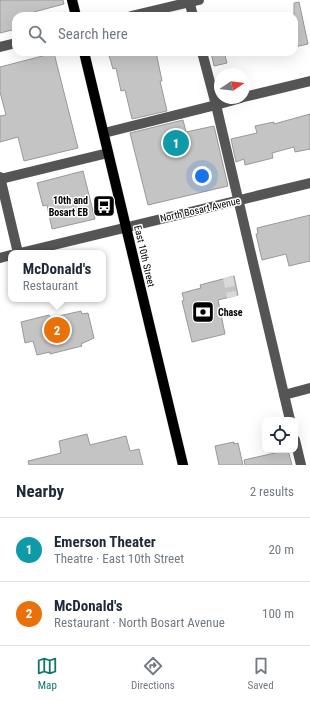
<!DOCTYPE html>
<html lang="en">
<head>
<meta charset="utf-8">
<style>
  body { margin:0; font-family:"Roboto Condensed",sans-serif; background:#f6f6f7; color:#1f2937 }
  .controls { position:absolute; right:12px; bottom:12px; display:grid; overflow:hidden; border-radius:8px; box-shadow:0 4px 16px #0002 }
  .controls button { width:36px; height:36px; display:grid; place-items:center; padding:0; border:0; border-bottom:1px solid #e0e1e3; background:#fff; color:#1f2937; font:20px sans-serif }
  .compass { position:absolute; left:214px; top:68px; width:36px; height:36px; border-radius:50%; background:#fff; box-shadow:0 4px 16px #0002; rotate:77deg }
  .you { position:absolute; left:202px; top:176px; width:14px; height:14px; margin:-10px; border:3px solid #fff; border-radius:50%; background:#1a73e8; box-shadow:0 0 0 6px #1a73e833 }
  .badge { display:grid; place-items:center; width:26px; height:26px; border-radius:50%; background:#0f766e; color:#fff; font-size:13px; font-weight:700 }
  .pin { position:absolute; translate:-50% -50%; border:2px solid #fff; box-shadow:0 1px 4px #0006 }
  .popup { position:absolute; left:8px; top:250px; width:98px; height:52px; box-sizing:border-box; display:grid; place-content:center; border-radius:8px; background:#fff; filter:drop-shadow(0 1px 3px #0005); font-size:13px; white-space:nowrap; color:#747a83 }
  .popup b { font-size:15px; color:#1f2937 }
  .popup::after { content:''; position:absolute; left:50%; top:100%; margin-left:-8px; border:8px solid transparent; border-top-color:#fff }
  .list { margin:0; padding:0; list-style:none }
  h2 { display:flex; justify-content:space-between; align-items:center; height:52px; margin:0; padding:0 16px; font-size:17px }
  h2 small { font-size:13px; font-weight:400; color:#747a83 }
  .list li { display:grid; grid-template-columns:26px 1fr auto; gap:12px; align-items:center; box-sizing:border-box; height:64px; padding:0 16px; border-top:1px solid #e0e1e3 }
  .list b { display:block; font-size:15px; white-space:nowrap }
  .list p { margin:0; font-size:13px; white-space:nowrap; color:#747a83 }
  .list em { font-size:13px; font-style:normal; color:#747a83 }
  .icon { flex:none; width:22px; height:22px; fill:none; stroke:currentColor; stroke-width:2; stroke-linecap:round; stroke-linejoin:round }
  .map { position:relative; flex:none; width:310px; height:465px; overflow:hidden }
  .search { position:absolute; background:#fff; box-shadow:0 4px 16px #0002; left:12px; right:12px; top:12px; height:44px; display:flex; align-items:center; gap:10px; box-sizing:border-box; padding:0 14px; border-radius:12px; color:#747a83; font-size:15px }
  .sheet { height:180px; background:#fff }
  nav { display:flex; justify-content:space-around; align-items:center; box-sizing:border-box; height:56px; border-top:1px solid #e0e1e3; background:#fff; font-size:11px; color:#747a83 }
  nav a { display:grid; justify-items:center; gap:2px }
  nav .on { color:#0f766e }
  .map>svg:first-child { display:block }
  .building { fill:#c4c4c4; stroke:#999 }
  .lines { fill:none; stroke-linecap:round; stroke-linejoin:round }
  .minor-tunnel { stroke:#d9d9d9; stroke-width:10; stroke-dasharray:10 5; stroke-linecap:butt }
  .major-casing { stroke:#dbdbdb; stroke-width:11 }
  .minor { stroke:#555; stroke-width:10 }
  .major { stroke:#000; stroke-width:10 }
  .labels { text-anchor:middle; stroke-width:3; stroke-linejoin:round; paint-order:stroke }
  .poi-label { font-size:10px; font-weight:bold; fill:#000; stroke:#fff; text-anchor:end }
  .street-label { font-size:10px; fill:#000; stroke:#fff }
</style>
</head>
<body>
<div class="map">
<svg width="310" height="465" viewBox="0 0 310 465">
  <rect width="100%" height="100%" fill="#fff"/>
  <g class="building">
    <path d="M0,0H63L64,4L34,12L35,16H16V29L0,33Z"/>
    <path d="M299,2L308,44L294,47V3Z"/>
    <path d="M108,52H156L162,81H160L167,111L132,119L125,90L121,91L116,68L113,69Z"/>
    <path d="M211,52H224L227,63L214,66Z"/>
    <path d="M54,53L78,148L24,161L18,137L0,142V116L6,115L0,92V67Z"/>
    <path d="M310,114V149L295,152L294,147L272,153L273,158L245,165L244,159L236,162L231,139L257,133L255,126L274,122V124Z"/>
    <path d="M183,120L186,132L214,126L228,186L148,205L130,133Z"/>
    <path d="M83,171L95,219L52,229L47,205L43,206L37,183Z"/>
    <path d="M310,215V261L289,266L286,254L262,260L256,234H258L257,228Z"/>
    <path d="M234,276L238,295L218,300L225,334L192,342L182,301L184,300L182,293L201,288L200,285Z"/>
    <path d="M81,311L82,314L88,313L94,338L81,344L82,346L50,354V352L37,355L33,341L25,343L21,322L49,315L50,318Z"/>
    <path d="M87,434L90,445L126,436L130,451L139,449L143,465H29L28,461L61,453L59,441Z"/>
    <path d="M234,442V444L238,443L243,465H219L215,446Z"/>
    <path d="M288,450L292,465H245L244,460Z"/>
  </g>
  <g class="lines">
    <path class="minor-tunnel" d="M228,277L232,297"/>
    <g class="major-casing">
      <g id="major">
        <path d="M72,0L76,16"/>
        <path d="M84,52L183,465"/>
      </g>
    </g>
    <g class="minor">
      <path d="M189,0L193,16"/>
      <path d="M131,16L199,0"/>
      <path d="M0,47L16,43"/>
      <path d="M244,97L310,81"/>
      <path d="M241,98L216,105L290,420"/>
      <path d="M104,133L216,105L202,52"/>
      <path d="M0,177L18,253"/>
      <path d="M1,179L108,153"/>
      <path d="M20,253L310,183"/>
      <path d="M0,258L11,255"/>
      <path d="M284,395L310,388"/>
      <path d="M295,440L301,465"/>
    </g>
    <use href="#major" class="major"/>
  </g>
  <defs>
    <g id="bus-square" transform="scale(1.15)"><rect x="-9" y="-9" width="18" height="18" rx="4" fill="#000" stroke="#fff"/><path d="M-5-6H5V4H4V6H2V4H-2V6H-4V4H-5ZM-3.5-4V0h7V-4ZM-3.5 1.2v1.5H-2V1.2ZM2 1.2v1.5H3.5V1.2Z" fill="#fff"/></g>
    <g id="bank-square" transform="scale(1.15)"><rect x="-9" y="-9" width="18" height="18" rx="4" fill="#000" stroke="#fff"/><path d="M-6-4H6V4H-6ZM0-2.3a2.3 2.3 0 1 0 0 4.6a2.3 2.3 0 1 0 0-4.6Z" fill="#fff"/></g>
  </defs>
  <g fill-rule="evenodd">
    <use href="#bus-square" x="104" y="206"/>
    <use href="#bank-square" x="203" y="312"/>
  </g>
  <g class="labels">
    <g class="poi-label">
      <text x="88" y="204">10th and<tspan x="88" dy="12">Bosart EB</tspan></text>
      <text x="218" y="316" text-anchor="start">Chase</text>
    </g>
    <g class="street-label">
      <text transform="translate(200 209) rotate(-13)" y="4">North Bosart Avenue</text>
      <text transform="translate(145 256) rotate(77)" y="4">East 10th Street</text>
    </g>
  </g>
</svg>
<div class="controls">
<button><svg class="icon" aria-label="locate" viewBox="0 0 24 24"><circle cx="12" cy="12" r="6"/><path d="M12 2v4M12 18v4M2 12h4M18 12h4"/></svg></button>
</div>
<svg class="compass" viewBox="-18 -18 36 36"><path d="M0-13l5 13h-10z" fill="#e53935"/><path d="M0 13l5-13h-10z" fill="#747a83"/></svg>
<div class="you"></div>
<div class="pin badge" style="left:176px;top:143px;background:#0f9aa8">1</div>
<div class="pin badge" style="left:57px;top:330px;background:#e8710a">2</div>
<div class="popup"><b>McDonald's</b>Restaurant</div>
<div class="search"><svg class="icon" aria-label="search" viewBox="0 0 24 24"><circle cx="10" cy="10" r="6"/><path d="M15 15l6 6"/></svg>Search here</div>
</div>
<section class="sheet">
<h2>Nearby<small>2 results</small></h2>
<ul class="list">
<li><span class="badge" style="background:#0f9aa8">1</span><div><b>Emerson Theater</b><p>Theatre · East 10th Street</p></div><em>20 m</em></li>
<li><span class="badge" style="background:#e8710a">2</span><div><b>McDonald's</b><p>Restaurant · North Bosart Avenue</p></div><em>100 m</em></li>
</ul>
</section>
<nav>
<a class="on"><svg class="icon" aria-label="map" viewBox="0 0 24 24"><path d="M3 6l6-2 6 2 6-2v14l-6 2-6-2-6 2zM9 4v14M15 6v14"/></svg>Map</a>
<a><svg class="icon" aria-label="directions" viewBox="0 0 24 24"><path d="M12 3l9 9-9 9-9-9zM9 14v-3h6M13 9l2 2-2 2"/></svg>Directions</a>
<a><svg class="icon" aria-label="saved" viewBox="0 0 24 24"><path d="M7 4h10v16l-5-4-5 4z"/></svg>Saved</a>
</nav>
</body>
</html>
